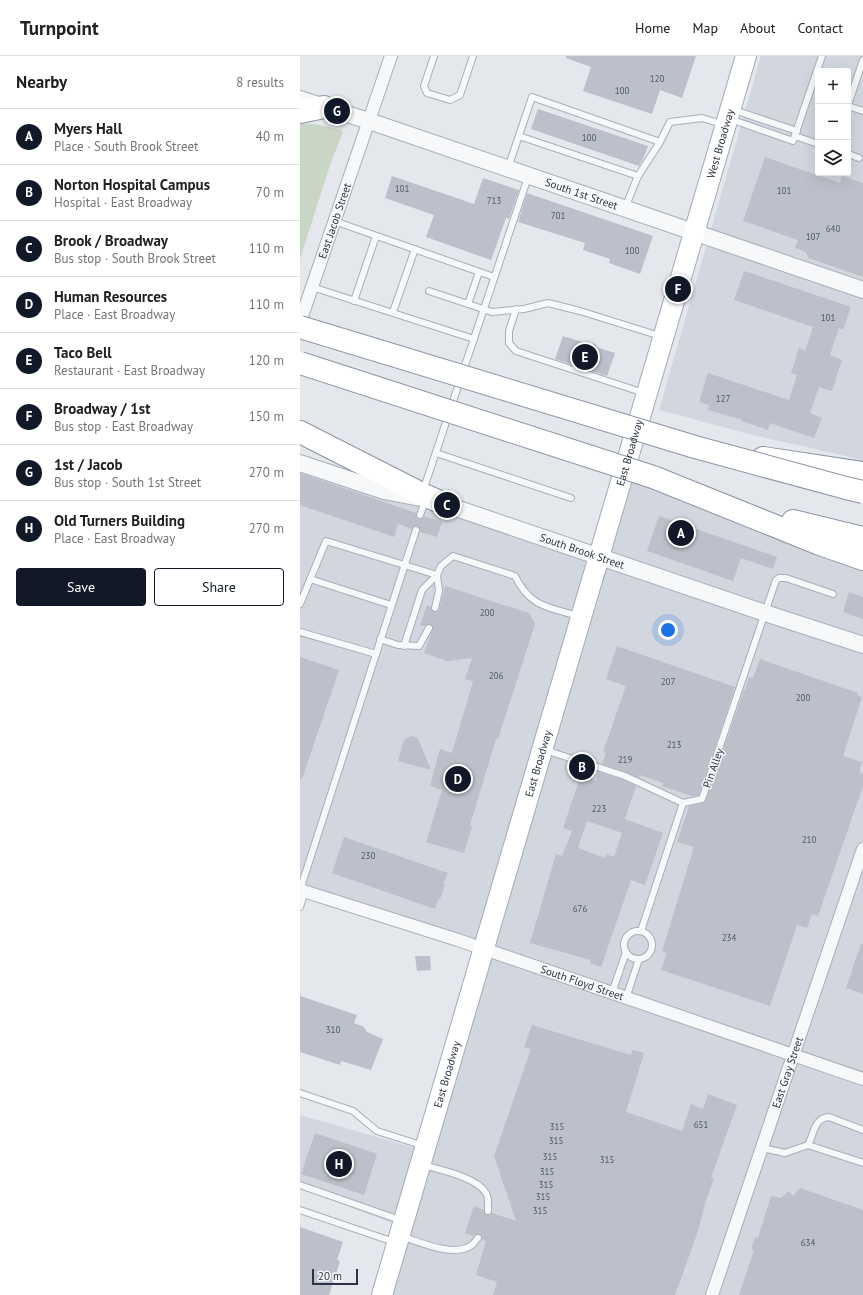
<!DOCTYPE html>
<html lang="en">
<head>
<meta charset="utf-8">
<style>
  body { margin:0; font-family:"PT Sans",sans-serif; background:#f2f2f2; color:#202124 }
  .controls { position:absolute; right:12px; top:12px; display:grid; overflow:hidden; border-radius:4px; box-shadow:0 4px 16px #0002 }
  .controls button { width:36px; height:36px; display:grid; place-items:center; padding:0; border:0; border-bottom:1px solid #e0e0e0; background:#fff; color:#202124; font:20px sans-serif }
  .scale { position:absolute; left:12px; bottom:10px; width:46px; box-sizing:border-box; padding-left:4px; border:2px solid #2b3445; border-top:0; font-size:11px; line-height:14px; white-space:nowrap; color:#2b3445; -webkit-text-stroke:3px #f4f6f9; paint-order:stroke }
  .you { position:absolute; left:368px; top:574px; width:14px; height:14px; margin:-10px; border:3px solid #fff; border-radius:50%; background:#1a73e8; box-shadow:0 0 0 6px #1a73e833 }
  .badge { display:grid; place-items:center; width:26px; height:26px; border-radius:50%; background:#111827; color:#fff; font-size:13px; font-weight:700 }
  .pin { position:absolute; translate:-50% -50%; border:2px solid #fff; box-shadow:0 1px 4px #0006 }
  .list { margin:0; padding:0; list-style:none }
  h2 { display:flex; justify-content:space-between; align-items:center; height:52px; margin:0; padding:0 16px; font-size:17px }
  h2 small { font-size:13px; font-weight:400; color:#757577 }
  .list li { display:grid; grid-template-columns:26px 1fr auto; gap:12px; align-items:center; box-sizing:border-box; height:56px; padding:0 16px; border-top:1px solid #e0e0e0 }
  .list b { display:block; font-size:15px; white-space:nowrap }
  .list p { margin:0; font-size:13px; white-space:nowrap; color:#757577 }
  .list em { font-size:13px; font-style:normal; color:#757577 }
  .actions { display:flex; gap:8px; padding:12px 16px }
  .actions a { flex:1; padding:9px 0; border:1px solid #111827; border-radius:4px; text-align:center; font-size:14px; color:#111827 }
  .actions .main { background:#111827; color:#fff }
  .icon { flex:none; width:22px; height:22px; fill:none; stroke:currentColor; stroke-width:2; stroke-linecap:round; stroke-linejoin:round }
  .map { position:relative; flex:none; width:563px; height:1239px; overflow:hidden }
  header { display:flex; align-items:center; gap:24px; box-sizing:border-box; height:56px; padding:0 20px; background:#fff; border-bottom:1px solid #e0e0e0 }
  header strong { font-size:19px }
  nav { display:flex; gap:22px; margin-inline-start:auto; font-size:14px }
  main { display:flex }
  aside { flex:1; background:#fff }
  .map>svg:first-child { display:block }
  .built { fill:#d2d6de; fill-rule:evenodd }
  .green { fill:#c9d6c5 }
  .building { fill:#bbc0ca; fill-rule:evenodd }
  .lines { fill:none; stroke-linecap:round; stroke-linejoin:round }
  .service-casing { stroke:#a9aeb7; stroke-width:8 }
  .minor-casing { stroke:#a9aeb7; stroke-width:14 }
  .tertiary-casing { stroke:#a9aeb7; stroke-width:18 }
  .primary-casing { stroke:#a3abb8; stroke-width:22 }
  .motorway-casing { stroke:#8b94a3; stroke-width:24 }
  .service { stroke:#f7f8fa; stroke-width:6 }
  .minor { stroke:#f7f8fa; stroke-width:12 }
  .tertiary { stroke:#f7f8fa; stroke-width:16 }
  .primary { stroke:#fff; stroke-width:20 }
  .motorway { stroke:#fff; stroke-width:22 }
  .motorway-bridge-casing { stroke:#8b94a3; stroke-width:24; stroke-linecap:butt }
  .motorway-bridge { stroke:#fff; stroke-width:22 }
  .labels { text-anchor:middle; stroke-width:3; stroke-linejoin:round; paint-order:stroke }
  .number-label { font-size:9px; fill:#4f5766 }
  .street-label { font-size:11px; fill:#2b3445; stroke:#f4f6f9 }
</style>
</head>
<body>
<header>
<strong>Turnpoint</strong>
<nav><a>Home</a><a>Map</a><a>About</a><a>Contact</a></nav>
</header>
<main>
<aside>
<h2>Nearby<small>8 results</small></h2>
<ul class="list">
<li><span class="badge">A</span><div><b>Myers Hall</b><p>Place · South Brook Street</p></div><em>40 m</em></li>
<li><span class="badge">B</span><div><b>Norton Hospital Campus</b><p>Hospital · East Broadway</p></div><em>70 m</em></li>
<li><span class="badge">C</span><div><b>Brook / Broadway</b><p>Bus stop · South Brook Street</p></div><em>110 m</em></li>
<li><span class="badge">D</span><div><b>Human Resources</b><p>Place · East Broadway</p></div><em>110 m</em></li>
<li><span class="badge">E</span><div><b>Taco Bell</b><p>Restaurant · East Broadway</p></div><em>120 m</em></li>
<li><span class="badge">F</span><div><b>Broadway / 1st</b><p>Bus stop · East Broadway</p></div><em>150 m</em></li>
<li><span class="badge">G</span><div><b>1st / Jacob</b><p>Bus stop · South 1st Street</p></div><em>270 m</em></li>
<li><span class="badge">H</span><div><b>Old Turners Building</b><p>Place · East Broadway</p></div><em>270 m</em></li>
</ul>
<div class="actions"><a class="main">Save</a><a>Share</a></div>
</aside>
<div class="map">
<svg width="563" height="1239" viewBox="0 0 563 1239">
  <rect width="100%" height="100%" fill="#e4e7ec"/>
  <g class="built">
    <path d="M461,0H563V404L453,379L359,354ZM518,15H548V117H518Z"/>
    <path d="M0,407L304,502L332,414L563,503V1239H82L102,1171L0,1132V1059L125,1095L184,893L0,834Z"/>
  </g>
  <path class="green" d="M0,68C15,67 29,71 43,75L29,112L0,203Z"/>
  <g class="building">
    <path d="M266,0H396L382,42L360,34L352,58L283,35L291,11L266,2Z"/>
    <path d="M238,53L348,90L343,103L339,110L231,73Z"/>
    <path d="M465,101L540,127L542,120L563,127V221L508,202L506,196L495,192L498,184L443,165Z"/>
    <path d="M92,120L174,148L183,122L219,134L209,163L206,162L191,204L126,181L134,159L85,142Z"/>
    <path d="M227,137L353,180L340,218L309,207L310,203L283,194L285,187L218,166Z"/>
    <path d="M444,215L551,251L543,274L539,272L530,299L542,304L532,335L519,331L510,357L522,362L514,382L470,367L468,374L442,365L443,364L408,354L409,349L399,346L408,317L489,344L497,319L491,317L499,292L505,295L513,271L434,244Z"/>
    <path d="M263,280L286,287V285L297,289L296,291L315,297L307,320L255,303Z"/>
    <path d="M0,417L116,457V462L119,463H123L124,460L142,466L137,481L120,476V473L118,470H115L112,473L98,468L94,481L0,449Z"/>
    <path d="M359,460L477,501L473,513L441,502L433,525L347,495Z"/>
    <path d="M145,530L229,557L235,568L198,683H196L170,769L172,770L164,797L126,786L142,734L130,730L134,715L140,693L152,697L173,625L165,623L172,602L147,605L124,597L133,572L129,568L125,570L120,569L127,549L131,551V554L134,556L139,555Z"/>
    <path d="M549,536L563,541V563L543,556Z"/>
    <path d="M317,590L435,631L399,739L392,740L362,730L363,727L340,719L339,722L326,716L302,708L306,697L303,696L326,630L306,623Z"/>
    <path d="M0,601L39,614L2,723L0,722Z"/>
    <path d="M460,603L558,637V640L562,641L543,700L562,706L559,716L563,718V730L518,860L512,858L507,872L497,869L470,950L361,914L367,897L362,895L394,791L377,786L389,750L403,747L406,744L444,634L445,635L449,621L453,622Z"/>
    <path d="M111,680L118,682L131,714L98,705L104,684Z"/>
    <path d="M299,716L323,724L336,730L325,763L363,777L345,829L331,824L301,911L290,907L291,904L230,887L256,798L262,800L272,775L263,772L281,719L296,725ZM287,765L322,777L314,801L306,798L305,802L278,792Z"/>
    <path d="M44,781L148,817L143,828L145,829L140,843L139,842L135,853L32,817Z"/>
    <path d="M561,888H563V938L546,932Z"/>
    <path d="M115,900H130L131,914L117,915Z"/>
    <path d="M0,940L57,959L54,967L64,971L67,976L83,983L71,1014L41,1005L40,1009L0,996Z"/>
    <path d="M232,969L331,999L333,994L344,997L326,1056L382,1075L391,1048L403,1053L408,1038L437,1049L411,1122L414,1123L406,1144L398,1175L375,1239H193L197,1226L176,1219L186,1185L182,1183V1180L179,1178H176L173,1180L165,1177L174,1150L184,1154L186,1159H190L192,1157L216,1165L194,1100L231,993L224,991Z"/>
    <path d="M15,1077L77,1098L64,1139L1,1118Z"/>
    <path d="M500,1132L563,1154V1239H439L454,1194L451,1193L455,1181L458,1182L471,1140L481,1142L489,1135L493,1140Z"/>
    <path d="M0,1171L43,1186L37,1204L40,1205L29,1239H0Z"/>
  </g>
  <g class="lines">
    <g class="service-casing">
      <g id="service">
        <path d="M134,0L124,30L127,37L150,44L160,39L173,0"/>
        <path d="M548,49L563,4"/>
        <path d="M548,50L563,55"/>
        <path d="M434,54L497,75"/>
        <path d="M430,63L493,85L522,0"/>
        <path d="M219,80L338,120"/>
        <path d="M495,80L518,88"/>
        <path d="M548,98L559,102"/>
        <path d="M208,112L232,41L360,86L370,66L402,62L422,68"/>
        <path d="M325,152L338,120L360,86"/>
        <path d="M34,165L194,221"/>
        <path d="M12,231L174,283"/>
        <path d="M129,235L192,256L224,253L248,247L280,255L360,280"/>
        <path d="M54,245L76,180"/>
        <path d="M168,248L179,216"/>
        <path d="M216,253L209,275V287L216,295L344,337"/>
        <path d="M93,256L115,193"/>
        <path d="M136,397L271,442"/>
        <path d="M123,435L228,121"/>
        <path d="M120,459L126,443"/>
        <path d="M10,523L91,549"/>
        <path d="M0,548L26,485L137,519L141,510L153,500L215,520C230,551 248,551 278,560"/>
        <path d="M135,552L139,535L137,519"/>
        <path d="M0,576L76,598"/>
        <path d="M80,583L98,589L119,590L129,572"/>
        <path d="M104,590L122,534L137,519"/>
        <path d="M245,694L325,720L383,747"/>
        <path d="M0,834L116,474"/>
        <path d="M0,851L5,835"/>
        <path d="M341,875L383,747L402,743L476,524L479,522H486L533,538"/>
        <circle cx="338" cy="889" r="14"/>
        <path d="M312,937L326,896"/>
        <path d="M326,942L339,903"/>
        <path d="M0,1037L53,1055L77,1075L124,1090"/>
        <path d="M508,1089C514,1078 514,1062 529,1061L563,1074"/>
        <path d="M462,1092L485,1097L508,1089L563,1107"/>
        <path d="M123,1109C140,1114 177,1121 186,1137C189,1142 188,1149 188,1155"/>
        <path d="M0,1129L100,1164"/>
        <path d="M0,1154L94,1186"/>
        <path d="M101,1180C120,1186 154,1202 172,1189C174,1187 176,1184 178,1182"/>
      </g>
    </g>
    <g class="minor-casing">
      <g id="minor">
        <path id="s1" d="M0,266L91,0"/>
        <path id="s2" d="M0,834L158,884L563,1023"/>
        <path id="s3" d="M412,1239L563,793"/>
      </g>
    </g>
    <g class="tertiary-casing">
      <g id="tertiary">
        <path id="s4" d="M0,43L69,65L563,234"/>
        <path id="s5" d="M0,407L84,435L126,443L147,449L465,557L563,589"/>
      </g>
    </g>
    <g class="primary-casing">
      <g id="primary">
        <path id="s6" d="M82,1239L446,0"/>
      </g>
    </g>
    <g class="motorway-casing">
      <g id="motorway">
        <path d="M0,56L24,51"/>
        <path d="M0,376L122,438L147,449"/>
        <path d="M463,402L563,417"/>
        <path d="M353,421L520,488L563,503"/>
        <path d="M493,465L563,482"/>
      </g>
    </g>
    <use href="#service" class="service"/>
    <use href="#minor" class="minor"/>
    <use href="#tertiary" class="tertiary"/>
    <use href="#primary" class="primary"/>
    <use href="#motorway" class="motorway"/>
    <g class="motorway-bridge-casing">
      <g id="motorway-bridge">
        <path d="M0,271L395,391L546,432L563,436"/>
        <path d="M0,307L353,421"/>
      </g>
    </g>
    <use href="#motorway-bridge" class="motorway-bridge"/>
  </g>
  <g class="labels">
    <g class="number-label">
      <text x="357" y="26">120</text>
      <text x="322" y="38">100</text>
      <text x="289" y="85">100</text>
      <text x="102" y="136">101</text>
      <text x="484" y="138">101</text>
      <text x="194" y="148">713</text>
      <text x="258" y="163">701</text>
      <text x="533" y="176">640</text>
      <text x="513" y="184">107</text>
      <text x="332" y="198">100</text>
      <text x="528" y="265">101</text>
      <text x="423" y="346">127</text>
      <text x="187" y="560">200</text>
      <text x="196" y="623">206</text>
      <text x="368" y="629">207</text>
      <text x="503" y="645">200</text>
      <text x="374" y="692">213</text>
      <text x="325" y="707">219</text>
      <text x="299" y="756">223</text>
      <text x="509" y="787">210</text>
      <text x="68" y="803">230</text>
      <text x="280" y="856">676</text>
      <text x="429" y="885">234</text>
      <text x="33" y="977">310</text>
      <text x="401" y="1072">651</text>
      <text x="257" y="1074">315</text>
      <text x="256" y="1088">315</text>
      <text x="250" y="1104">315</text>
      <text x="307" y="1107">315</text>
      <text x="247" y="1119">315</text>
      <text x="246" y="1132">315</text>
      <text x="243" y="1144">315</text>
      <text x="240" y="1158">315</text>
      <text x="508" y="1190">634</text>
    </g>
    <g class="street-label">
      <text dy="4" stroke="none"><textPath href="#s6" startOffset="1200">West Broadway</textPath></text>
      <text dy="4" stroke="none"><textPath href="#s4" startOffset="297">South 1st Street</textPath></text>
      <text dy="4" stroke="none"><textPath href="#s1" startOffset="107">East Jacob Street</textPath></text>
      <text dy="4" stroke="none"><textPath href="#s6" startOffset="878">East Broadway</textPath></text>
      <text dy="4" stroke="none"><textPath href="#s5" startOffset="296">South Brook Street</textPath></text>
      <text dy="4" stroke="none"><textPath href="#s6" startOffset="554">East Broadway</textPath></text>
      <text transform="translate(413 712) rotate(-71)" y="4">Pin Alley</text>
      <text dy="4" stroke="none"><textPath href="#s2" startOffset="297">South Floyd Street</textPath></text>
      <text dy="4" stroke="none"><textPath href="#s3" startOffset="235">East Gray Street</textPath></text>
      <text dy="4" stroke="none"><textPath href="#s6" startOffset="230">East Broadway</textPath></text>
    </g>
  </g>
</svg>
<div class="controls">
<button>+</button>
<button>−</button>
<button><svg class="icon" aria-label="layers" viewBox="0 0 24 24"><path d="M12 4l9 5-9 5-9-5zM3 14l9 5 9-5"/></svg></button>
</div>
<div class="scale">20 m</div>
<div class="you"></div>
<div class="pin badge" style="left:381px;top:477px">A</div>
<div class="pin badge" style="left:282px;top:711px">B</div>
<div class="pin badge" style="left:147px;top:449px">C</div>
<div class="pin badge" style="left:158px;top:723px">D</div>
<div class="pin badge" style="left:285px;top:301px">E</div>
<div class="pin badge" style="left:378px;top:233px">F</div>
<div class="pin badge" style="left:37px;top:55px">G</div>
<div class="pin badge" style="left:39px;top:1108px">H</div>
</div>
</main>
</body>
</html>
